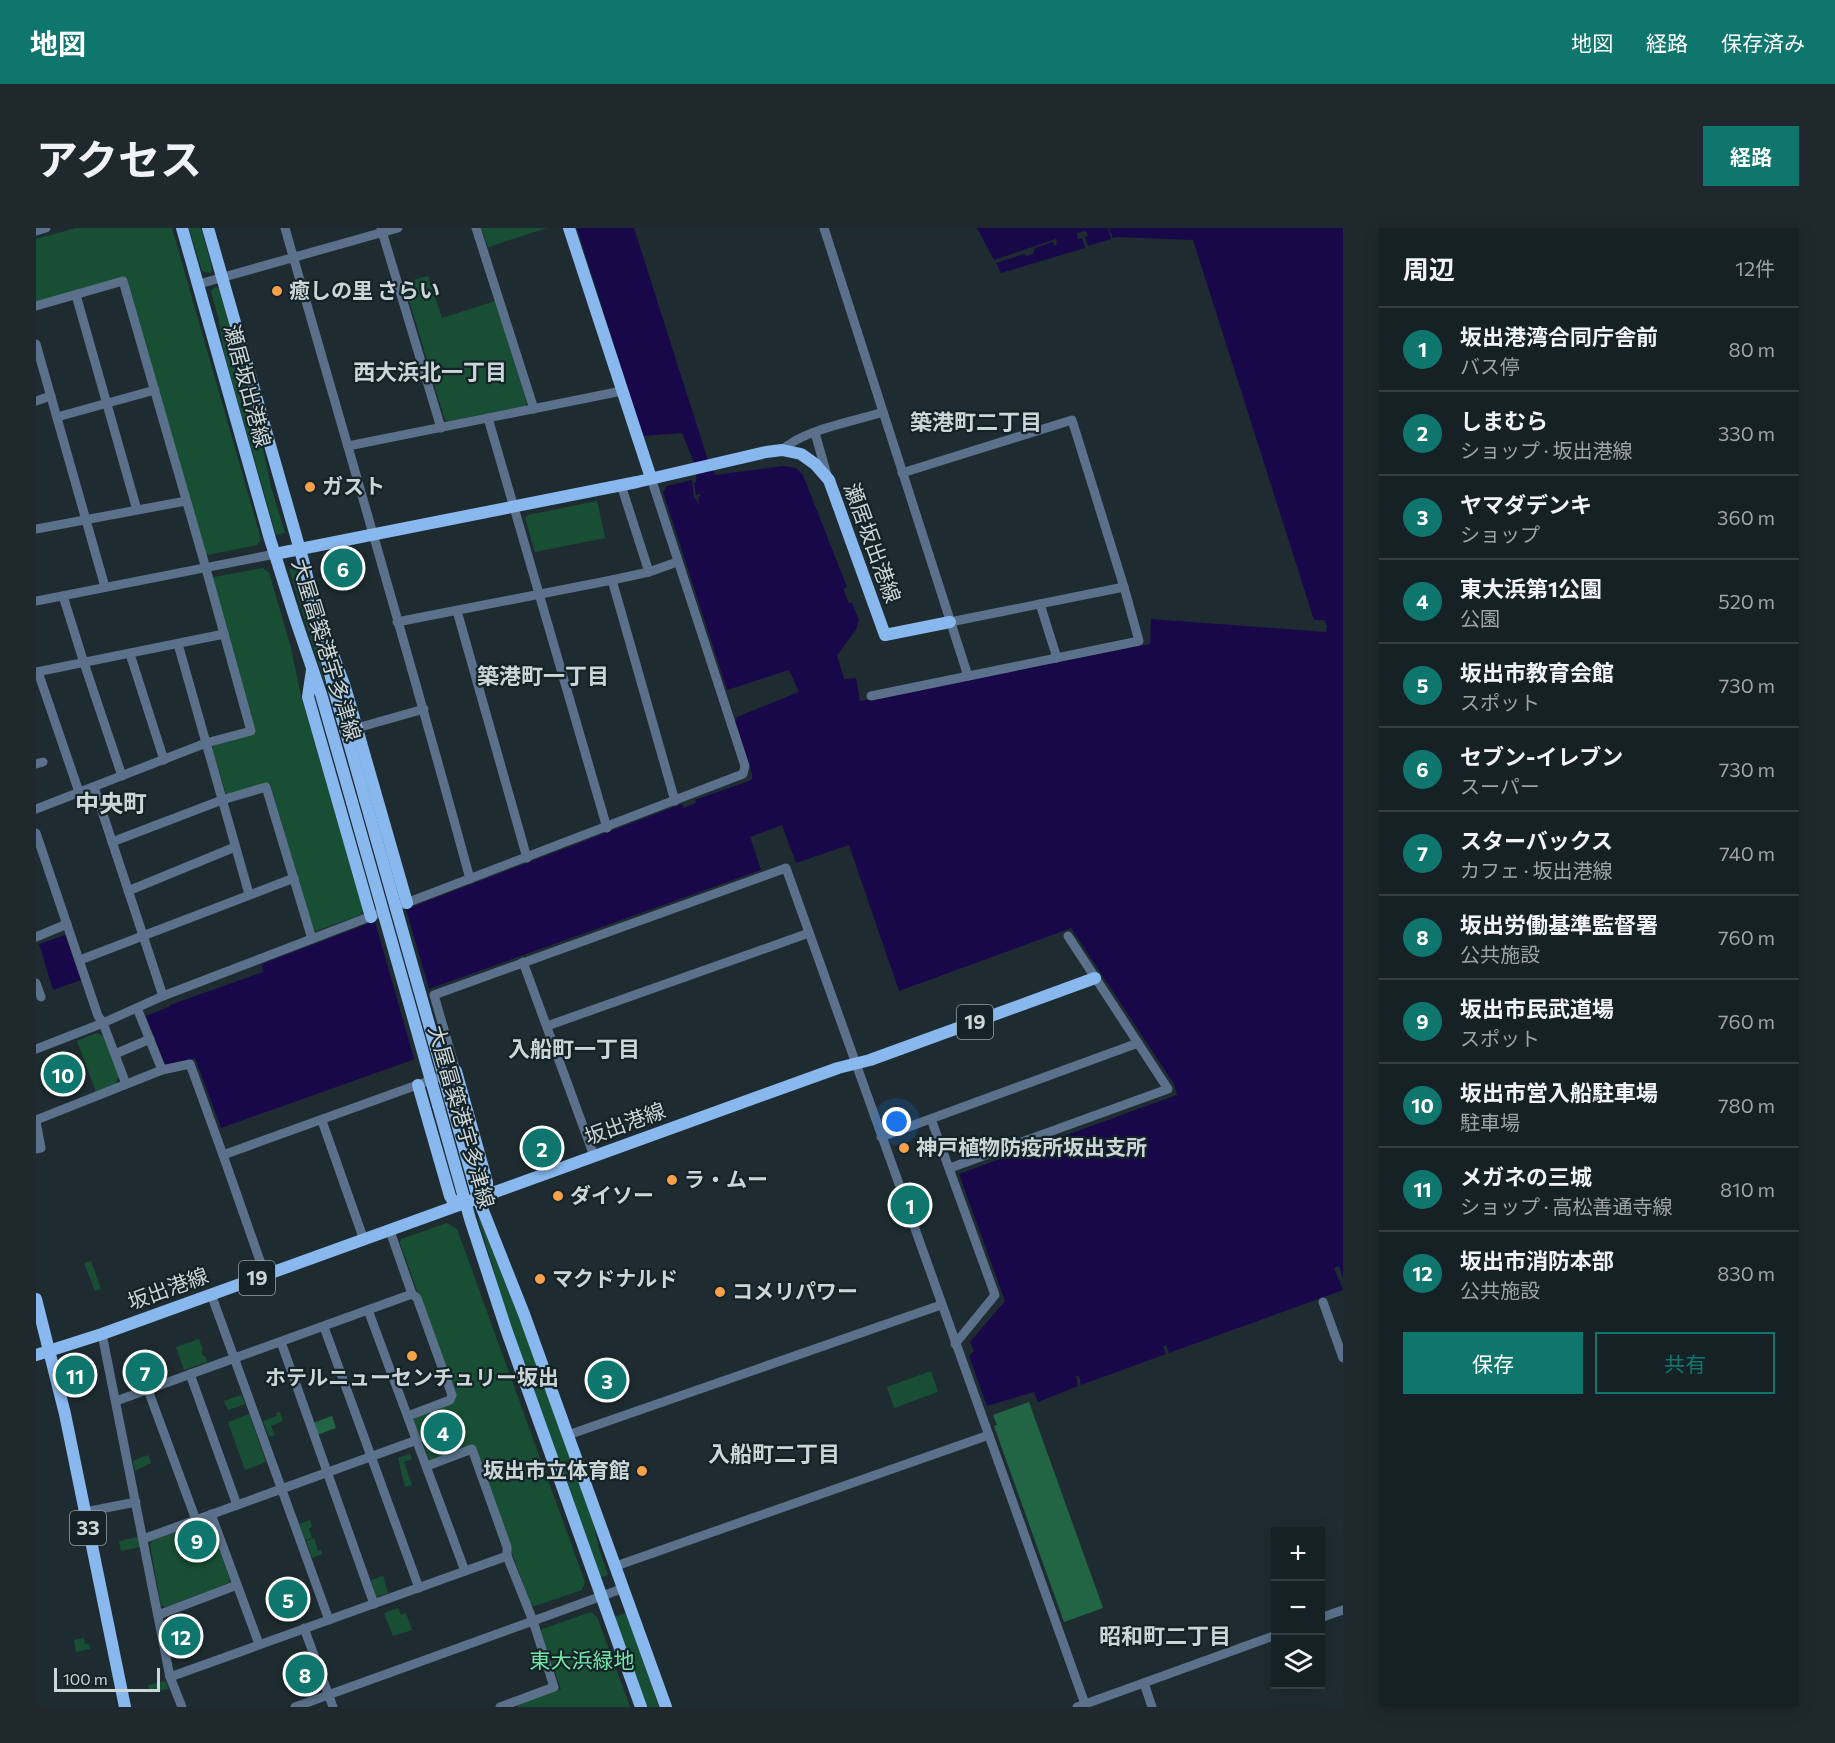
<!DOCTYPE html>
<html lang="ja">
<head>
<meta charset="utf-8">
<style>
  body { margin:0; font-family:Commissioner,"Noto Sans JP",sans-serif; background:#1f292d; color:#f1f3f6 }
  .controls { position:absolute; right:18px; bottom:18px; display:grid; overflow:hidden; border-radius:0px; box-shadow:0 3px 15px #0003 }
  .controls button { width:54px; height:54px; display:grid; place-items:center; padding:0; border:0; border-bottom:2px solid #353e42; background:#162125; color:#f1f3f6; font:30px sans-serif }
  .scale { position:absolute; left:18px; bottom:15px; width:106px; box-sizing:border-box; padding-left:6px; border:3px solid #ccd5d8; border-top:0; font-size:16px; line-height:21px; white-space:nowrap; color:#ccd5d8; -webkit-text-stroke:4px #142327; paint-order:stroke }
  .you { position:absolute; left:861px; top:894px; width:21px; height:21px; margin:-15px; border:4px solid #fff; border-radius:50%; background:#1a73e8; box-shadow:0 0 0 9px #1a73e833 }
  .badge { display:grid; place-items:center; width:39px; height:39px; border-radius:50%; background:#0f766e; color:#fff; font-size:20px; font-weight:700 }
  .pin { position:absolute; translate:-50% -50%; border:3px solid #fff; box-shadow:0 2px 6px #0006 }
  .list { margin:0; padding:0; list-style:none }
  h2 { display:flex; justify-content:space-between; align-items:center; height:78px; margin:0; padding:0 24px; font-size:26px }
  h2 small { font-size:20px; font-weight:400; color:#9ea3a7 }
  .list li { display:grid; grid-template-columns:39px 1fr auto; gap:18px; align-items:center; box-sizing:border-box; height:84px; padding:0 24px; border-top:2px solid #353e42 }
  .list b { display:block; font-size:22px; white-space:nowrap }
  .list p { margin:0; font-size:20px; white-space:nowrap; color:#9ea3a7 }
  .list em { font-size:20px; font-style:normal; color:#9ea3a7 }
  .actions { display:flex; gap:12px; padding:18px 24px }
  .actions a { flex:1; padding:14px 0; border:2px solid #0f766e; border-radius:0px; text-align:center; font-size:21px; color:#0f766e }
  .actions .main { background:#0f766e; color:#fff }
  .icon { flex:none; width:33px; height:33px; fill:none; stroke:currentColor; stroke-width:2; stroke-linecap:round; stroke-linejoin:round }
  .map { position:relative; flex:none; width:1307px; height:1479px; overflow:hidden; border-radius:0px }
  header { display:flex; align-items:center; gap:36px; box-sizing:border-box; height:84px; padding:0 30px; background:#0f766e; color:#fff }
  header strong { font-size:28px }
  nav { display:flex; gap:33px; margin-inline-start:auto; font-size:21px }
  .intro { display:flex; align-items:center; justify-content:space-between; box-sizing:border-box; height:144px; padding:0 36px }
  h1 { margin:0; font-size:42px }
  .button { padding:15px 27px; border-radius:0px; background:#0f766e; color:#fff; font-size:21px; font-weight:700 }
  main { display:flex; gap:36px; padding:0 36px }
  aside { flex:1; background:#162125; border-radius:0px; box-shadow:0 3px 15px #0003 }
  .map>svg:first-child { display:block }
  .green { fill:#184f34 }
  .forest { fill:#226544 }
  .water { fill:#180849 }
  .pier { fill:#1e2c31 }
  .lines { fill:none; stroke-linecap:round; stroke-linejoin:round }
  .minor { stroke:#5b718b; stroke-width:9 }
  .major { stroke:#89b8ee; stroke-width:12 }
  .major-bridge { stroke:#89b8ee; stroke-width:12 }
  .poi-dot { fill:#f7a149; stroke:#142327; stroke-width:2 }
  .labels { text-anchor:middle; stroke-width:4.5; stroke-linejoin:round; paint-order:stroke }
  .shield { fill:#142327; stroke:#95a0a3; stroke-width:1.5 }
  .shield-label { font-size:20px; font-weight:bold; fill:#ccd5d8 }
  .poi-label { font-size:21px; font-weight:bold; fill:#ccd5d8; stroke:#142327; text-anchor:start }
  .street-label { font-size:21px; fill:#ccd5d8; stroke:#142327 }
  .park-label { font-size:21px; fill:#73e7a9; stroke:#142327 }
  .neighbourhood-label { font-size:22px; font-weight:bold; fill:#ccd5d8; stroke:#142327 }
  .quarter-label { font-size:24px; font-weight:bold; fill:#ccd5d8; stroke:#142327 }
</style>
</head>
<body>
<header>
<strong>地図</strong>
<nav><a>地図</a><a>経路</a><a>保存済み</a></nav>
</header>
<div class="intro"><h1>アクセス</h1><a class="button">経路</a></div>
<main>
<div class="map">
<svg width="1307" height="1479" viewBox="0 0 1307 1479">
  <rect width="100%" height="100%" fill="#1e2c31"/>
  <g class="green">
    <path d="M40,0H136L225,311L221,317L171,327L169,325L90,49L0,74V11Z"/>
    <path d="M153,0H165L176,40L175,45L166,43Z"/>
    <path d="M445,0H511L452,19Z"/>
    <path d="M392,48L406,90L459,73L491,175L489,178L412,193L409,192L368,55Z"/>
    <path d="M179,59L183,61L226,216L235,259L249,305L240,307L188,125L183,93L175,63Z"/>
    <path d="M561,273L569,310L499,324L489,290L492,287Z"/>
    <path d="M262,339L290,460L253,341Z"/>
    <path d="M227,340L233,345L254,416L266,472L327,682L325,687L277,704L234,555L192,567L190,566L176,520L178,517L218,505L176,352L178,349Z"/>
    <path d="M61,805L67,808L83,848L79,857L60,864L41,813Z"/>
    <path d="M443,990L486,1097L557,1294L563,1321L572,1347L563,1350L462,1065L458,1042L442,991Z"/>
    <path d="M411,995L421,1001L549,1354L546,1362L499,1378L495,1377L437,1218L395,1232L393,1231L377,1191L379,1188L420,1171L364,1015L365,1011Z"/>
    <path d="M55,1033L65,1061L59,1063L48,1035Z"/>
    <path d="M163,1111L167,1122L165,1123L167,1128H169L171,1134L148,1142L140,1119Z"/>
    <path d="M895,1143L902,1164L858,1180L851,1159Z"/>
    <path d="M205,1167L209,1176L192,1182L188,1173Z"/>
    <path d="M244,1184L247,1193L235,1198L239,1207L233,1209L227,1193L241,1188L240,1185Z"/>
    <path d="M213,1186L230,1234L209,1242L192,1194Z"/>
    <path d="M374,1226L376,1231L368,1234L376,1257L369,1259L362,1230Z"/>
    <path d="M112,1227L115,1235L99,1243L97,1233Z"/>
    <path d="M274,1292L276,1298L273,1301L276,1310L269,1312L263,1296Z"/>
    <path d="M170,1293L173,1294L194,1352L193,1355L129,1379L125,1377L114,1316L116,1313Z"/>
    <path d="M102,1309L104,1319L85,1323L83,1313Z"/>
    <path d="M278,1310L282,1323L285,1322L286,1326L276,1330L270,1313Z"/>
    <path d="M347,1348L352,1365L340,1369L335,1352Z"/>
    <path d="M362,1380L365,1387L370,1385L376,1402L357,1408L348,1385Z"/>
    <path d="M555,1384L561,1389L594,1479H481L482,1476L525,1461L505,1405L506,1401Z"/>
    <path d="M590,1385L623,1479H610L577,1389Z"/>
    <path d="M48,1410L49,1416H53L54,1421L40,1424L38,1412Z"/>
    <path d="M130,1453L132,1461L114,1464L112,1457Z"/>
  </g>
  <g class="forest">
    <path d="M993,1174L1067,1380L1028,1394L958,1198L961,1197L957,1187Z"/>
    <path d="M296,1188L300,1200L281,1207L277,1195Z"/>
  </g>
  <g class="water">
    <path d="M541,0H598L671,229L679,247L747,238L760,240L767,247L811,359L807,361L813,375H816L823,392L820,402L801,427L808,451L820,450L824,473L1114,416L1115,391L1290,404L1291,398L1288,392H1278L1157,12L1082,9L1077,10L1073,0H1307V1050L1303,1038L1298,1040L1307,1062L1133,1125L1130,1117L1127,1118L1130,1126L1045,1157L1043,1148H1040L1042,1158L1002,1174L998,1164L951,1178L933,1128L938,1123L934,1114L969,1073L923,946L1141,867L1138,856L1035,700L863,763L813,617L760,635L746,597L714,609L725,642L362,772L366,789L396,825L185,900L159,830L130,839L110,788L133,779L134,777L227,744L226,736L646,576L648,580L660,575L659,572L713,553L716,551V546L699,493L701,489L763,464L753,442L691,462L627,264L631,258L656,252L658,271H660L663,277L662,269L665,268L664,266L660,267L658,255L660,254L661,242L646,205L607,208Z"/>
    <path d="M941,0H1072L1075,11L1052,18L1049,9L1052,8L1050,3L1041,5L1042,11L1046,10L1049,20L965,45L960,35L988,26L990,28L997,26L999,20L1017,14L1018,18L1021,16L1020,11L958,32Z"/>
    <path d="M29,707L45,752L17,762L3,716Z"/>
  </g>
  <path class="pier" d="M369,678L394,764L365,774L368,785L384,780L398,828L379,834L338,690Z"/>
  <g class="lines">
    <g class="minor">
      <path d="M249,0C311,217 375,433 434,651"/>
      <path d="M345,0L405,200"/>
      <path d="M440,0L498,181"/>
      <path d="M788,0L932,448"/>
      <path d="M0,3L10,0"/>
      <path d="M163,56L362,0"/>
      <path d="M40,67L101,282"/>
      <path d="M0,78L87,53L167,330L215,503L170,515L0,581"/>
      <path d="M0,116L69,359"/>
      <path d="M0,173L15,168"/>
      <path d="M21,189L119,162"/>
      <path d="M452,190L571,600"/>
      <path d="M779,205L791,247"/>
      <path d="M312,218L586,163"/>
      <path d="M746,222C769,201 816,194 847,184"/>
      <path d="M585,257L613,344"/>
      <path d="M0,301L150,273"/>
      <path d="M576,352L639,573"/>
      <path d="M27,368L48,435L86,548"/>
      <path d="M0,373L239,326"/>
      <path d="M1004,376L1021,430"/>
      <path d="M421,383L491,630"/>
      <path d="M361,394L576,352L613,344L641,334"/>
      <path d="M914,394L1088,359"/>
      <path d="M142,416L213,666"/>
      <path d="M94,426L128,532"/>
      <path d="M0,444L188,406"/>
      <path d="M2,444L43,564"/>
      <path d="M835,468L1103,413L1088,359L1036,192L866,245"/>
      <path d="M321,500L388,481"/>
      <path d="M0,536L7,534"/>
      <path d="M58,559L127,768"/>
      <path d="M0,605L62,788L67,795L90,856"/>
      <path d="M76,614L186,572L230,559L276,711"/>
      <path d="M92,663L199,619"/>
      <path d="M365,677L707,546L709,538L615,250"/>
      <path d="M0,709L31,696"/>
      <path d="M44,732L258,650"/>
      <path d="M487,734L558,928"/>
      <path d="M0,755L5,769"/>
      <path d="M101,780L126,842"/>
      <path d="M511,798L773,705"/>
      <path d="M0,821L67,795L127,768L341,686"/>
      <path d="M79,826L114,811"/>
      <path d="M895,891L959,1067L919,1116"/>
      <path d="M0,892L126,842L154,836L187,927"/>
      <path d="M0,893L5,920L0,921"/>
      <path d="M286,893L328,1012"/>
      <path d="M845,909L1102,815"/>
      <path d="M914,940L1132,861L1032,708"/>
      <path d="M354,1003L376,1066L381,1070L416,1167L414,1172L372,1188"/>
      <path d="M229,1047L187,927L420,843L398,767L750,640L1049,1476"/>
      <path d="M175,1066L293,1392"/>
      <path d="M1287,1074L1307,1130"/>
      <path d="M332,1082L429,1343"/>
      <path d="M288,1099L383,1360"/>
      <path d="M66,1106L134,1449L146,1479"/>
      <path d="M245,1114L338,1376"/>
      <path d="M154,1146L201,1277"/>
      <path d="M112,1162L160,1292"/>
      <path d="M80,1173L376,1066"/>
      <path d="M532,1207L905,1077"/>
      <path d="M391,1238L436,1221L471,1319V1328L497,1393L518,1459L464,1479"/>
      <path d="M49,1284L100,1274"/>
      <path d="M175,1286L223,1416"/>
      <path d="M107,1311L381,1212"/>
      <path d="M580,1338L953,1207"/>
      <path d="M122,1387L201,1357"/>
      <path d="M1284,1390L1307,1382"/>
      <path d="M268,1400L297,1479"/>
      <path d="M134,1449L471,1328"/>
      <path d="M1108,1455L1116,1479"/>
      <path d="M259,1479L588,1360"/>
      <path d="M1041,1479L1240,1407"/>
    </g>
    <g class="major">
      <path d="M146,0L234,311L259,390L285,466L316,574"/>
      <path d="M172,0L268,336L298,462L329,571"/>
      <path d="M533,0L615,250"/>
      <path d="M239,326L601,254L730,224L746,222L765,226L779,236L793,252L849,407L914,394"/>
      <path d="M296,424L309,459L371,675"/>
      <path d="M276,442L272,469L335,689"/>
      <path d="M420,843L451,954V959L443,969"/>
      <path d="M382,857L414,968L417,973L429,974"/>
      <path d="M415,874L442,970L488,1086L630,1479"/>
      <path d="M402,877L434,991L470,1101L605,1479"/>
      <path d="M0,1071L29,1186L89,1479"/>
      <path d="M0,1127L66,1106L802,840L834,832L1059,750"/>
    </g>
    <g class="major-bridge">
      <path d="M329,571L415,874"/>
      <path d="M316,574L402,877"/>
    </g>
  </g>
  <g class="poi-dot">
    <circle cx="241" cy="63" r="6"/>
    <circle cx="274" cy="259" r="6"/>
    <circle cx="868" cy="920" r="6"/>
    <circle cx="636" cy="952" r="6"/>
    <circle cx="522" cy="968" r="6"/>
    <circle cx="504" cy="1051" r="6"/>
    <circle cx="684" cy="1064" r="6"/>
    <circle cx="376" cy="1128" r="6"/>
    <circle cx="606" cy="1243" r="6"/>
  </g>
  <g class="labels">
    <g class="shield">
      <rect x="921" y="777" width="36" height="34" rx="4.5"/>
      <rect x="203" y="1033" width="36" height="34" rx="4.5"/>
      <rect x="34" y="1283" width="36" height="34" rx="4.5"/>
    </g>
    <g class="shield-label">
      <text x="939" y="801">19</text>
      <text x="221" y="1057">19</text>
      <text x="52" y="1307">33</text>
    </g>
    <g class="poi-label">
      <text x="253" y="70">癒しの里 さらい</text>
      <text x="286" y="266">ガスト</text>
      <text x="880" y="927">神戸植物防疫所坂出支所</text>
      <text x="648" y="959">ラ・ムー</text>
      <text x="534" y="975">ダイソー</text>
      <text x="516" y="1058">マクドナルド</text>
      <text x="696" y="1071">コメリパワー</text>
      <text x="376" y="1157" text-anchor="middle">ホテルニューセンチュリー坂出</text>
      <text x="594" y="1250" text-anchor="end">坂出市立体育館</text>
    </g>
    <g class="street-label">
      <text transform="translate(211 158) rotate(75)" y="7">瀬居坂出港線</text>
      <text transform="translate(836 315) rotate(70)" y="7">瀬居坂出港線</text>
      <text transform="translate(290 422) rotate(73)" y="7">大屋冨築港宇多津線</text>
      <text transform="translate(425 889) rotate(74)" y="7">大屋冨築港宇多津線</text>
      <text transform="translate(589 896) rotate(-20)" y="7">坂出港線</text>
      <text transform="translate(132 1061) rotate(-20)" y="7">坂出港線</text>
    </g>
    <g class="park-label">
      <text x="546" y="1440">東大浜緑地</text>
    </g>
    <g class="neighbourhood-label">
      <text x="394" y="152">西大浜北一丁目</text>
      <text x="940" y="202">築港町二丁目</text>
      <text x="507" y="456">築港町一丁目</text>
      <text x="538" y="829">入船町一丁目</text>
      <text x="738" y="1234">入船町二丁目</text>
      <text x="1129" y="1416">昭和町二丁目</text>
    </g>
    <g class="quarter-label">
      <text x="75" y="584">中央町</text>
    </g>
  </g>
</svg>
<div class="controls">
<button>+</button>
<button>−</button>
<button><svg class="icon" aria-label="layers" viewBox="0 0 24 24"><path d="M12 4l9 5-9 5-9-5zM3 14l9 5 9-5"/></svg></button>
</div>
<div class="scale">100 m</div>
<div class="you"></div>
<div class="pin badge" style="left:874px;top:977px">1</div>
<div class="pin badge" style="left:506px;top:920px">2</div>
<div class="pin badge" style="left:571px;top:1152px">3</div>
<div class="pin badge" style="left:407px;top:1204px">4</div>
<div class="pin badge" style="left:252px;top:1371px">5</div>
<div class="pin badge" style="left:307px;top:340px">6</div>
<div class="pin badge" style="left:109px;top:1144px">7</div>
<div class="pin badge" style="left:269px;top:1446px">8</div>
<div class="pin badge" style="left:161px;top:1312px">9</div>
<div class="pin badge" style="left:27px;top:846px">10</div>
<div class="pin badge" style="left:39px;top:1147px">11</div>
<div class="pin badge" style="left:145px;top:1408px">12</div>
</div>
<aside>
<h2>周辺<small>12件</small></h2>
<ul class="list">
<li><span class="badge">1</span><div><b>坂出港湾合同庁舎前</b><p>バス停</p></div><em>80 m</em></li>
<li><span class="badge">2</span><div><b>しまむら</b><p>ショップ · 坂出港線</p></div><em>330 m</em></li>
<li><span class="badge">3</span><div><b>ヤマダデンキ</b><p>ショップ</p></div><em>360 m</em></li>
<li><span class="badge">4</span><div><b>東大浜第1公園</b><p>公園</p></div><em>520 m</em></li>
<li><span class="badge">5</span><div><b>坂出市教育会館</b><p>スポット</p></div><em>730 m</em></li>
<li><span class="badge">6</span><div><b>セブン-イレブン</b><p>スーパー</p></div><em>730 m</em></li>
<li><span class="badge">7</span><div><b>スターバックス</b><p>カフェ · 坂出港線</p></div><em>740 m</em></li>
<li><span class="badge">8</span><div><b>坂出労働基準監督署</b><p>公共施設</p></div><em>760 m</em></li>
<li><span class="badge">9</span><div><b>坂出市民武道場</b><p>スポット</p></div><em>760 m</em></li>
<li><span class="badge">10</span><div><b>坂出市営入船駐車場</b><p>駐車場</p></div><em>780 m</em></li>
<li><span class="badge">11</span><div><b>メガネの三城</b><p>ショップ · 高松善通寺線</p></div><em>810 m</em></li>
<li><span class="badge">12</span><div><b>坂出市消防本部</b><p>公共施設</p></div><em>830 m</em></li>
</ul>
<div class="actions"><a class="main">保存</a><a>共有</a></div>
</aside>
</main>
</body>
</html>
